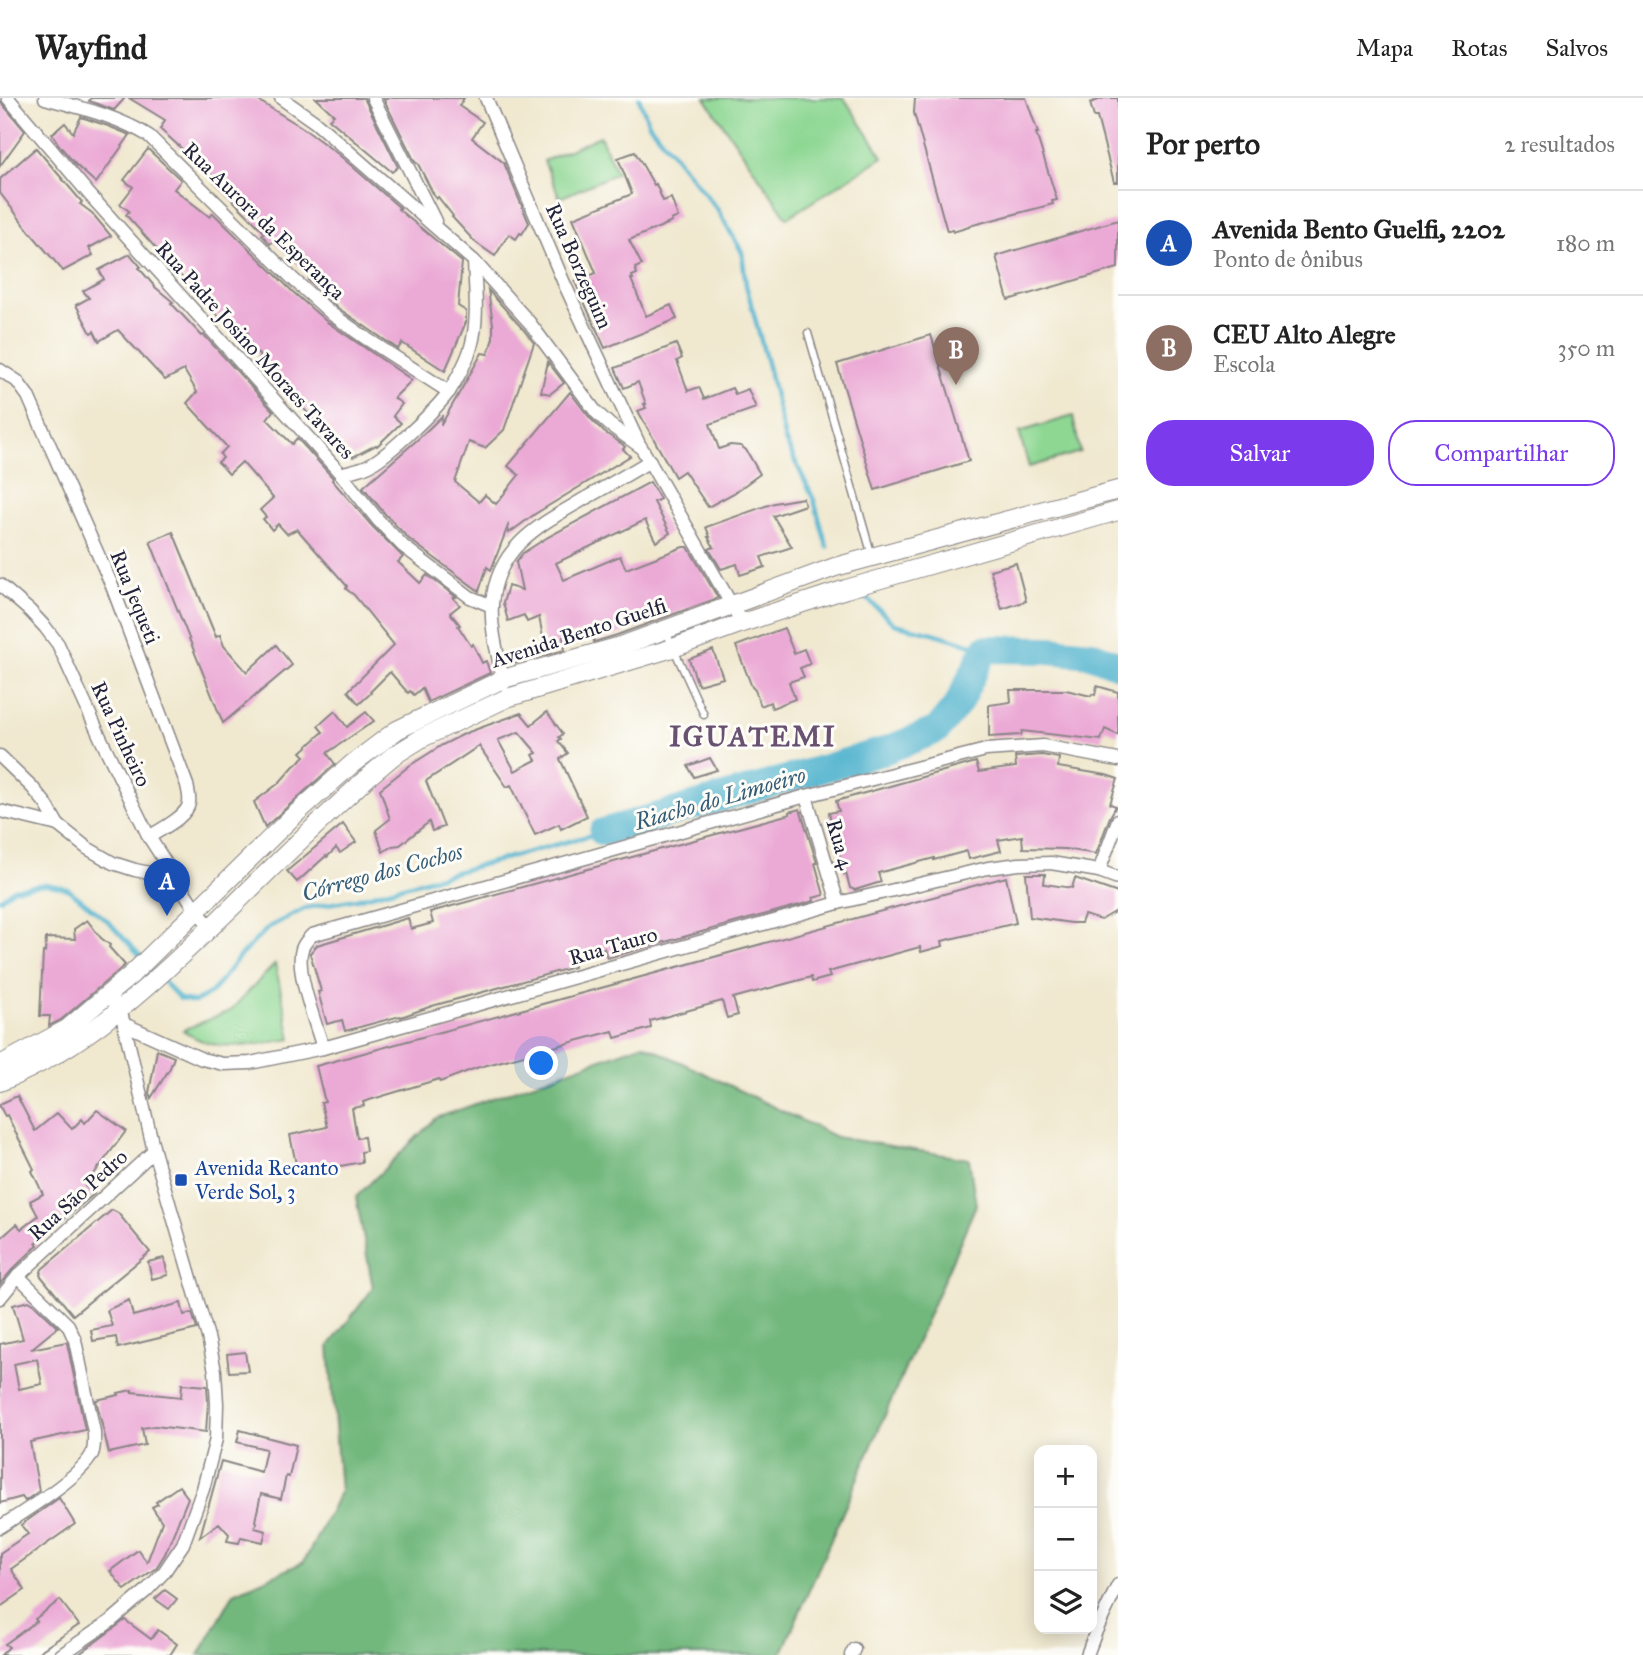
<!DOCTYPE html>
<html lang="pt">
<head>
<meta charset="utf-8">
<style>
  body { margin:0; font-family:"IM FELL Great Primer",serif; background:#f2f2f2; color:#222 }
  .controls { position:absolute; right:21px; bottom:21px; display:grid; overflow:hidden; border-radius:14px; box-shadow:0 4px 18px #0003 }
  .controls button { width:63px; height:63px; display:grid; place-items:center; padding:0; border:0; border-bottom:2px solid #e0e0e0; background:#fff; color:#222; font:35px sans-serif }
  .you { position:absolute; left:542px; top:966px; width:24px; height:24px; margin:-18px; border:5px solid #fff; border-radius:50%; background:#1a73e8; box-shadow:0 0 0 10px #1a73e833 }
  .badge { display:grid; place-items:center; width:46px; height:46px; border-radius:50%; background:#7c3aed; color:#fff; font-size:23px; font-weight:700 }
  .pin { position:absolute; translate:-50% -58px; filter:drop-shadow(0 2px 4px #0008) }
  .pin::after { content:''; position:absolute; top:37px; width:24px; height:21px; background:inherit; clip-path:polygon(0 0,100% 0,50% 100%) }
  .list { margin:0; padding:0; list-style:none }
  h2 { display:flex; justify-content:space-between; align-items:center; height:91px; margin:0; padding:0 28px; font-size:30px }
  h2 small { font-size:23px; font-weight:400; color:#767676 }
  .list li { display:grid; grid-template-columns:46px 1fr auto; gap:21px; align-items:center; box-sizing:border-box; height:105px; padding:0 28px; border-top:2px solid #e0e0e0 }
  .list b { display:block; font-size:26px; white-space:nowrap }
  .list p { margin:0; font-size:23px; white-space:nowrap; color:#767676 }
  .list em { font-size:23px; font-style:normal; color:#767676 }
  .actions { display:flex; gap:14px; padding:21px 28px }
  .actions a { flex:1; padding:16px 0; border:2px solid #7c3aed; border-radius:28px; text-align:center; font-size:24px; color:#7c3aed }
  .actions .main { background:#7c3aed; color:#fff }
  .icon { flex:none; width:38px; height:38px; fill:none; stroke:currentColor; stroke-width:2; stroke-linecap:round; stroke-linejoin:round }
  .map { position:relative; flex:none; width:1118px; height:1557px; overflow:hidden }
  header { display:flex; align-items:center; gap:42px; box-sizing:border-box; height:98px; padding:0 35px; background:#fff; border-bottom:2px solid #e0e0e0 }
  header strong { font-size:33px }
  nav { display:flex; gap:38px; margin-inline-start:auto; font-size:24px }
  main { display:flex }
  aside { flex:1; background:#fff }
  .map>svg:first-child { display:block }
  .green { fill:#8dd793; stroke:#587c67; stroke-width:2 }
  .forest { fill:#72b87d; stroke:#4a6d5c; stroke-width:2 }
  .lines { fill:none; stroke-linecap:round; stroke-linejoin:round }
  .stream { stroke:#4fb2ce; stroke-width:4.5 }
  .river { stroke:#4fb2ce; stroke-width:28 }
  .building { fill:#eba9d5; fill-rule:evenodd }
  .service-casing { stroke:#898585; stroke-width:9 }
  .minor-casing { stroke:#898585; stroke-width:15 }
  .secondary-casing { stroke:#898585; stroke-width:20 }
  .service { stroke:#fff; stroke-width:6 }
  .minor { stroke:#fff; stroke-width:12 }
  .secondary { stroke:#fff; stroke-width:18 }
  .transit-dot { fill:#1a4fb4; stroke:#fdfcf7; stroke-width:2.5 }
  .labels { text-anchor:middle; stroke-width:6; stroke-linejoin:round; paint-order:stroke }
  .street-label { font-size:21px; fill:#22223b; stroke:#fdfcf7 }
  .transit-label { font-size:21px; fill:#164399; stroke:#fdfcf7; text-anchor:start }
  .water-label { font-size:23px; font-style:italic; fill:#345c76; stroke:#fdfcf7 }
  .district-label { font-size:28px; font-weight:bold; letter-spacing:2px; fill:#685171; stroke:#fdfcf7 }
</style>
</head>
<body>
<header>
<strong>Wayfind</strong>
<nav><a>Mapa</a><a>Rotas</a><a>Salvos</a></nav>
</header>
<main>
<div class="map">
<svg width="1118" height="1557" viewBox="0 0 1118 1557">
  <rect width="100%" height="100%" fill="#fdfcf7"/>
  <filter id="ink" filterUnits="userSpaceOnUse"><feTurbulence type="fractalNoise" baseFrequency=".0143" numOctaves="2"/><feDisplacementMap in="SourceGraphic" scale="14" xChannelSelector="R" yChannelSelector="G"/><feConvolveMatrix kernelMatrix="1 2 1 2 8 2 1 2 1" color-interpolation-filters="sRGB"/></filter>
  <filter id="wash" filterUnits="userSpaceOnUse"><feTurbulence type="fractalNoise" baseFrequency=".00686" numOctaves="4" result="noise"/><feDisplacementMap in="SourceGraphic" scale="28" xChannelSelector="R" yChannelSelector="G"/><feGaussianBlur stdDeviation="1.57" result="paint"/><feColorMatrix in="noise" values="0 0 0 0 0 0 0 0 0 0 0 0 0 0 0 0 0 1.4 0 .05"/><feComposite in="paint" operator="in"/></filter>
  <g filter="url(#wash)">
    <rect width="100%" height="100%" fill="#f0e8cf"/>
    <g class="green">
      <path d="M705,0H844L883,59L787,120Z"/>
      <path d="M600,38L617,75L560,100L544,63Z"/>
      <path d="M1073,318L1080,354L1029,369L1019,334Z"/>
      <path d="M275,866L291,941C255,947 214,957 183,932L230,913Z"/>
    </g>
    <path class="forest" d="M643,946L836,1039L969,1061L976,1107L781,1557H199L234,1495L304,1464L340,1394L329,1248L373,1190L356,1099L436,1020Z"/>
    <g class="lines">
      <g class="stream">
        <path d="M639,0L649,26L717,111L742,154L746,187L770,276L785,342L814,402L827,449"/>
        <path d="M860,494L894,526L933,535L985,551"/>
        <path d="M0,801L14,791L46,786L68,791L109,824L143,861"/>
        <path d="M160,880L180,901L195,904L212,894L239,859L269,829L306,810L356,801L603,734"/>
      </g>
      <path class="river" d="M603,734L884,653L937,632L958,606L985,551L1049,552L1091,556L1118,567"/>
    </g>
    <g id="blocks">
      <g class="building">
        <path d="M91,0H125L114,12L89,3Z"/>
        <path d="M129,0H254L300,28L338,56L400,110L398,111L462,164L458,208L466,213V224L445,273L402,245L398,251L338,210L308,182L310,178L274,143L270,146L262,137L264,134L212,81L213,79L160,31L165,22Z"/>
        <path d="M316,0H364L398,69L392,74L329,21L334,17Z"/>
        <path d="M383,0H464L459,8L483,24L472,40L504,65L529,125L522,136L520,135L516,141L509,136L495,158L475,144L452,119L453,118L438,99L436,101L418,66L415,64Z"/>
        <path d="M915,0H1026L1038,35H1036L1057,102L1052,103L1053,106L1038,110L969,128V129L953,134V132L947,133L914,15Z"/>
        <path d="M1104,0H1118V84H1114L1097,19H1094L1090,5Z"/>
        <path d="M0,3L25,33L0,68Z"/>
        <path d="M81,19L108,28L130,37L96,85L76,67L59,47L52,36L65,25L73,35Z"/>
        <path d="M36,50L82,104L80,106L92,115L111,138L89,150L93,157L63,173L30,134L0,95V81Z"/>
        <path d="M148,51L181,82L174,91L210,119L213,115L293,194L327,224L412,282L394,300L402,306L393,318L401,325L377,348L376,347L353,359L318,324L317,325L258,261L260,258L243,242L248,235L229,221L225,225L202,201L201,202L186,187L187,185L126,117L129,113L120,106L133,89L124,82Z"/>
        <path d="M635,54L654,87L656,86L663,103L671,100L678,119L671,122L672,124L629,142L642,167L635,170L637,176L632,178L633,181H631L646,218L671,207L677,221L605,250L575,184L596,175L573,120L632,96L618,60Z"/>
        <path d="M1118,122V170L1008,202L996,158Z"/>
        <path d="M130,156L141,169L139,170L155,189L173,204L171,205L202,238L204,237L273,313L267,321L292,346L297,340L333,380L332,382L372,428L403,459L398,464L420,485L427,477L456,499L453,500L460,507L450,515L460,527L458,528L471,548L473,546L482,565L486,563L490,575L428,604L422,590L414,597L410,593L408,595L390,574L370,594L371,595L359,606L348,593L394,547L354,497L346,491L347,488L297,431L287,436L278,426L272,432L263,421L266,419L260,412L273,400L242,364L229,376L218,364L223,360L220,356L227,349L187,305L197,294L184,272L165,282L118,232L99,243L94,233L91,235L76,207L89,200L83,193L104,181L99,172Z"/>
        <path d="M488,192L522,230L534,245L504,332L485,350L469,344L455,384L479,404L485,397L496,406L519,377L508,368L570,294L590,320L604,334L622,346L625,349L623,351L630,358L535,416L509,435L508,428L491,472L487,469L479,493L409,441L385,416L363,389L417,342L442,318L441,327L482,255L488,256L493,240V226Z"/>
        <path d="M931,237L969,363L875,392L837,266Z"/>
        <path d="M676,246L682,260L677,263L688,293L699,289L704,301L732,290L735,296L748,291L756,310L710,326L719,351L730,347L741,348L746,352L760,376L734,395L708,409L684,373L675,379L638,313L646,310L644,306H646L638,284L624,290L615,270Z"/>
        <path d="M548,264L564,285L550,296L541,294Z"/>
        <path d="M650,384L660,401L654,404L670,435L656,444L645,422L556,465L564,482L620,458L626,471L683,449H688L718,500L617,537L594,544L591,532L563,539L565,552L513,566L511,557L545,549L539,519L527,524L524,517L508,523L503,505L508,488L522,492L516,464L519,460L523,455L548,439Z"/>
        <path d="M803,400L805,407L773,418L792,449L761,459L765,469L740,477L737,466L721,471L709,451L714,449L708,439H710L706,429L774,405Z"/>
        <path d="M173,434L216,539L220,537L224,548L247,574L276,547L292,567L223,625L150,443Z"/>
        <path d="M1016,465L1026,503L1002,511L990,472Z"/>
        <path d="M784,530L794,555L804,551L810,566L800,570L804,579L789,584L795,601L772,610L770,604L761,608L755,592L752,589L736,548Z"/>
        <path d="M713,552L723,580L698,587L689,561Z"/>
        <path d="M1097,588L1118,594V637L1105,631L1101,642L1022,633L1021,637L989,639V607L1011,604L1010,592H1066L1091,598L1092,596L1095,597Z"/>
        <path d="M335,613L347,629L366,614L374,623L327,655L335,666L265,729L254,704L279,685L293,669L305,658L301,654L323,634L318,628Z"/>
        <path d="M547,614L563,636L559,639L561,641L558,643L568,655L560,661L587,718L561,731L559,726L535,737L511,687L507,689L479,648L426,683L444,729L432,733L429,724L400,747L392,748L383,754L376,732L390,721L380,691L409,668L442,647L466,635L521,615L531,627ZM519,634L537,655L533,657L536,662L515,673L498,642Z"/>
        <path d="M1042,657L1059,660L1058,669L1106,677L1118,681L1110,706L1116,708L1110,719L1096,756L1065,751L1023,750L1022,738L998,742L1001,753L969,761L967,753L934,762V760L878,775L881,784L855,792L850,790L846,775L844,776L829,715L839,713L836,703L976,664L979,674L1016,669L1015,659Z"/>
        <path d="M710,660L717,672L694,679L688,668Z"/>
        <path d="M800,711L817,765H815L824,797L813,800L814,803L607,860L604,850L584,855L572,859L574,869L432,908L401,919L400,918L345,933L342,922L327,926L318,894L321,893L310,855L317,847L408,820L411,831L433,825L430,814L790,716L789,714Z"/>
        <path d="M343,726L356,744L340,755L336,750L327,759L326,758L297,784L287,773Z"/>
        <path d="M1026,776H1045L1044,786L1072,790L1075,780L1118,795V812L1101,822L1084,817L1081,825H1071L1030,819Z"/>
        <path d="M1006,779L1016,825L942,843L943,848L921,854L920,849L843,870L828,874L830,879L812,884L811,879L733,900L738,917L727,920L722,903L650,923L651,930L615,940L613,933L476,970L440,984L439,981L363,1004L364,1008L352,1010L357,1040L364,1039L366,1053L361,1054L362,1064L298,1076L290,1037L327,1029L321,1005L325,1004L316,968Z"/>
        <path d="M87,822L101,840L110,847L109,849L125,867L61,922L49,928L50,918H40L43,854H45L46,840L75,841L74,831Z"/>
        <path d="M157,952L174,959L170,970L151,1000L149,995Z"/>
        <path d="M17,998L35,1033L57,1015L72,1031L82,1021L85,1025L97,1012L126,1033L85,1088L94,1096L36,1145L38,1147L12,1172L0,1186V1141L17,1126L21,1131L38,1118L30,1103L43,1096L32,1073L34,1071L7,1017L5,1018L0,1009V1006Z"/>
        <path d="M112,1112L118,1115L150,1154L73,1217L40,1177L42,1171Z"/>
        <path d="M164,1160L168,1177L152,1181L148,1164Z"/>
        <path d="M129,1202L133,1218L181,1205L184,1217L192,1215L197,1231L118,1250L116,1239L93,1243L91,1232L112,1228L107,1212Z"/>
        <path d="M29,1203L35,1207L58,1229L31,1251L66,1244L67,1245L85,1332L30,1344L39,1393L25,1403L22,1399L0,1405V1246L23,1241L13,1207ZM37,1261L42,1286L19,1291L14,1266Z"/>
        <path d="M245,1254L248,1273L229,1274L227,1256Z"/>
        <path d="M182,1286L207,1288L208,1304L206,1334L155,1328L142,1330L145,1347L109,1355L96,1302L119,1297L118,1295L132,1292V1294L181,1299Z"/>
        <path d="M240,1332L296,1347L289,1379L286,1378L281,1401L261,1396L255,1423L256,1424L255,1430L266,1433L263,1444L241,1439L239,1445L227,1443L229,1436L219,1425L200,1439L221,1363L261,1374L266,1351L237,1344Z"/>
        <path d="M179,1388L188,1400L165,1456L156,1470L125,1492L110,1473L138,1452L147,1464L162,1424L152,1409L158,1406L156,1404Z"/>
        <path d="M59,1400L75,1426L11,1471L25,1492L0,1509V1455L28,1436L21,1427Z"/>
        <path d="M165,1492L177,1501L169,1511L155,1501Z"/>
        <path d="M60,1502L79,1527L43,1551L37,1557H1L9,1549L5,1546L37,1523L35,1521Z"/>
        <path d="M125,1522L151,1541L158,1532L177,1546L170,1557H78Z"/>
      </g>
    </g>
  </g>
  <g filter="url(#ink)">
    <use href="#blocks" fill-opacity="0" stroke="#898585" stroke-width="2"/>
    <g class="lines">
      <g class="service-casing">
        <g id="service">
          <path d="M808,235L872,458"/>
          <path d="M666,534L704,617"/>
        </g>
      </g>
      <g class="minor-casing">
        <g id="minor">
          <path d="M8,0L89,96L341,376L378,422L403,448L470,499L492,508"/>
          <path d="M45,0C81,10 117,18 149,38L293,181L333,217L367,241L449,294"/>
          <path d="M281,0L315,24L474,163L529,224L596,314L610,327L641,349L742,525"/>
          <path d="M373,0L435,123"/>
          <path d="M486,0L564,185L639,346"/>
          <path d="M0,272L17,283L28,298L112,488L187,687C188,692 190,699 189,705C187,719 161,731 149,739"/>
          <path d="M341,376C349,373 358,372 367,368C386,360 438,310 450,292C458,279 467,263 471,249C479,221 475,191 474,163"/>
          <path d="M0,487L30,513L45,529L58,546L101,641L149,739L196,812L211,829"/>
          <path d="M504,586C499,561 490,531 492,506C497,448 540,427 584,401C606,389 628,376 650,363"/>
          <path d="M0,658L32,689L46,706L58,727L87,750L113,765L135,772L174,780"/>
          <path d="M806,698L838,805"/>
          <path d="M0,713L58,727"/>
          <path d="M1099,773L1118,722"/>
          <path d="M124,926L202,961L223,966L250,965L323,950L838,805L988,770L1019,766L1051,765L1099,773L1118,780"/>
          <path d="M323,950C316,926 295,873 302,851C304,845 308,841 312,837L806,698L986,652L1043,648L1118,662"/>
          <path d="M0,1200L18,1178L154,1053"/>
          <path d="M0,1429C22,1415 82,1378 92,1356C95,1349 94,1341 94,1334L75,1242L68,1227L18,1178"/>
          <path d="M61,1557L111,1523L146,1493L164,1474L183,1446L203,1391L216,1341L217,1306L215,1273L208,1239L154,1053L124,926L120,911L108,897"/>
          <path d="M851,1557L854,1551"/>
          <path d="M1087,1557L1096,1533L1118,1487"/>
        </g>
      </g>
      <g class="secondary-casing">
        <g id="secondary">
          <path d="M0,967L67,931L94,908L131,877L290,721L352,666L397,632L503,581L621,548L835,469L1118,392"/>
          <path d="M0,984C91,948 163,875 233,808C277,764 322,721 368,679L393,658L422,640L507,600L673,550L742,525L846,491L1118,413"/>
        </g>
      </g>
      <use href="#service" class="service"/>
      <use href="#minor" class="minor"/>
      <use href="#secondary" class="secondary"/>
    </g>
  </g>
  <rect class="transit-dot" x="174" y="1075" width="14" height="14" rx="3.5"/>
  <g class="labels">
    <g class="street-label">
      <text transform="translate(264 123) rotate(44)" y="7">Rua Aurora da Esperança</text>
      <text transform="translate(579 168) rotate(66)" y="7">Rua Borzeguim</text>
      <text transform="translate(255 252) rotate(48)" y="7">Rua Padre Josino Moraes Tavares</text>
      <text transform="translate(135 499) rotate(68)" y="7">Rua Jequeti</text>
      <text transform="translate(579 535) rotate(-18)" y="7">Avenida Bento Guelfi</text>
      <text transform="translate(121 636) rotate(65)" y="7">Rua Pinheiro</text>
      <text transform="translate(840 746) rotate(74)" y="7">Rua 4</text>
      <text transform="translate(613 848) rotate(-16)" y="7">Rua Tauro</text>
      <text transform="translate(78 1097) rotate(-42)" y="7">Rua São Pedro</text>
    </g>
    <g class="transit-label">
      <text x="195" y="1077">Avenida Recanto<tspan x="195" dy="24">Verde Sol, 3</tspan></text>
    </g>
    <g class="water-label">
      <text transform="translate(720 700) rotate(-16)" y="8">Riacho do Limoeiro</text>
      <text transform="translate(382 774) rotate(-15)" y="8">Córrego dos Cochos</text>
    </g>
    <g class="district-label">
      <text x="753" y="648">IGUATEMI</text>
    </g>
  </g>
</svg>
<div class="controls">
<button>+</button>
<button>−</button>
<button><svg class="icon" aria-label="layers" viewBox="0 0 24 24"><path d="M12 4l9 5-9 5-9-5zM3 14l9 5 9-5"/></svg></button>
</div>
<div class="you"></div>
<div class="pin badge" style="left:167px;top:818px;background:#1a4fb4">A</div>
<div class="pin badge" style="left:956px;top:287px;background:#8d6e63">B</div>
</div>
<aside>
<h2>Por perto<small>2 resultados</small></h2>
<ul class="list">
<li><span class="badge" style="background:#1a4fb4">A</span><div><b>Avenida Bento Guelfi, 2202</b><p>Ponto de ônibus</p></div><em>180 m</em></li>
<li><span class="badge" style="background:#8d6e63">B</span><div><b>CEU Alto Alegre</b><p>Escola</p></div><em>350 m</em></li>
</ul>
<div class="actions"><a class="main">Salvar</a><a>Compartilhar</a></div>
</aside>
</main>
</body>
</html>
